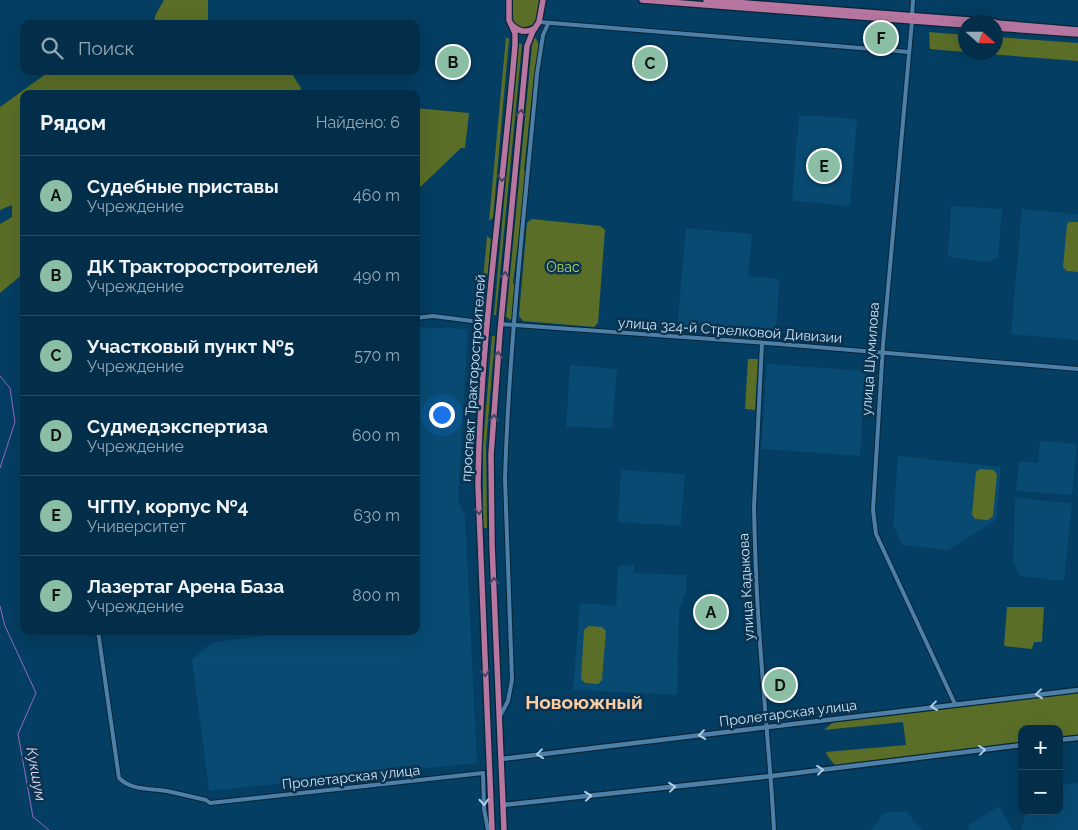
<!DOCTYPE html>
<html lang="ru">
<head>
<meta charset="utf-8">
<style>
  body { margin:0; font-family:Raleway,sans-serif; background:#113a54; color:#f1f3f6 }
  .controls { position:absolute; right:15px; bottom:15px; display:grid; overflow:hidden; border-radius:10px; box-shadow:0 5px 20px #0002 }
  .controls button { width:45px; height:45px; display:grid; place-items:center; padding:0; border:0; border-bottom:1px solid #244a62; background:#032e4a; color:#f1f3f6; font:25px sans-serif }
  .compass { position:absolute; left:958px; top:15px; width:45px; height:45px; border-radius:50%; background:#032e4a; box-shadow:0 5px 20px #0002; rotate:111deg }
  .you { position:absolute; left:441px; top:414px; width:18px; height:18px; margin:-12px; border:4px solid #fff; border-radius:50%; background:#1a73e8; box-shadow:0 0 0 8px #1a73e833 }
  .badge { display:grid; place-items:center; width:32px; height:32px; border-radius:50%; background:#8abfa5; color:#111; font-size:16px; font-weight:700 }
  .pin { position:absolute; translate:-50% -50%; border:2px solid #fff; box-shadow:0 1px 5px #0006 }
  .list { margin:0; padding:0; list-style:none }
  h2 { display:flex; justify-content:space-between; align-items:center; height:65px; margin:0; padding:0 20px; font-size:21px }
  h2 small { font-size:16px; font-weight:400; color:#97a8b5 }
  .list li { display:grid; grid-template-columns:32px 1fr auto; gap:15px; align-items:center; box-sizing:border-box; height:80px; padding:0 20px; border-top:1px solid #244a62 }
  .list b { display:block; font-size:19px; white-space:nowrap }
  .list p { margin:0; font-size:16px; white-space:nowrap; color:#97a8b5 }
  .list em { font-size:16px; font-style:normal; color:#97a8b5 }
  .icon { flex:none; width:28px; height:28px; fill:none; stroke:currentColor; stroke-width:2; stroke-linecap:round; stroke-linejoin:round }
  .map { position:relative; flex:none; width:1078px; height:830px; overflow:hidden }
  .search { position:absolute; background:#032e4a; box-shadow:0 5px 20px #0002; left:20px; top:20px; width:400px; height:55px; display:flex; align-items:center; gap:12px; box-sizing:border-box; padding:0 18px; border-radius:10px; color:#97a8b5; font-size:19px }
  .panel { position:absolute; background:#032e4a; box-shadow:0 5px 20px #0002; left:20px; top:90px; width:400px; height:545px; border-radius:10px }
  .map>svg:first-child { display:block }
  .built { fill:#084a72 }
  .green { fill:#5a6e28 }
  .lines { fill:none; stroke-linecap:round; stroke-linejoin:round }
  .stream { stroke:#936bc4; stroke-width:1 }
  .minor-casing { stroke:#082437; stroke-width:6 }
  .tertiary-casing { stroke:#082437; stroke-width:7 }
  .primary-casing { stroke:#082437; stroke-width:8 }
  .minor { stroke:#4d80a8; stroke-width:4 }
  .tertiary { stroke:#4d80a8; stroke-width:4.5 }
  .primary { stroke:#b776a0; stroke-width:5.5 }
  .oneway { stroke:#3f4767 }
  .oneway2 { stroke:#afcfe9 }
  .labels { text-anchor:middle; stroke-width:5; stroke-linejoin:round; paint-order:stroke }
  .park-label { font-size:14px; fill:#b1d64f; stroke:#0b334f }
  .street-label { font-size:14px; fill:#c8e3f9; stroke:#0b334f }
  .water-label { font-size:15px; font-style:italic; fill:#dfd6ee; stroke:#0b334f }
  .district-label { font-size:19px; font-weight:bold; fill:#fdcca0; stroke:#0b334f }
</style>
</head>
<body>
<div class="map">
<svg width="1078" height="830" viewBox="0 0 1078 830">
  <rect width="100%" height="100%" fill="#043e62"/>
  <g class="built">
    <path d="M799,115L857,119L850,206L792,201Z"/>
    <path d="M951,206L1002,209L998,257L989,262L948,257Z"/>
    <path d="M1022,209L1078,214V340L1011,334Z"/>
    <path d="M686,228L752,234L748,276L780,279L775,338L677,330Z"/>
    <path d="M416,327L468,329L458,500L465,516L477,763L209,791L192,659L213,642L291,633V631H416Z"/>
    <path d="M767,364L866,371L860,456L761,449Z"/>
    <path d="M570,365L617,369L612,428L566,427Z"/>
    <path d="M1040,441L1077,444L1072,495L1016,491L1019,461L1038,463Z"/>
    <path d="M898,456L1001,467L996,520L948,550L902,545L893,525Z"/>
    <path d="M621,470L685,474L681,526L618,522Z"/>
    <path d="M1015,498L1072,503L1064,581L1020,576L1013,561Z"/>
    <path d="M634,565V573L686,575V592L679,611L677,695L573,690L580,603L616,606L618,566Z"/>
    <path d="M1078,783V830H1021L1026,811H1059V785Z"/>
    <path d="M999,806L1013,830H969L968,826Z"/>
    <path d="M906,811L922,830H871L884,813Z"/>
  </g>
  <g class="green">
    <path d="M164,0H208V24H153L156,14Z"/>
    <path d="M511,0H539C538,12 540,25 525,28C509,25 511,13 511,0Z"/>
    <path d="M929,32L965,35V52L930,49Z"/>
    <path d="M506,37L509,39L493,218L489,221Z"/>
    <path d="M535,37L539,44L536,74L534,76L524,170L527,172L513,283L516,285L513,318L511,320L506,317L532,45Z"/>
    <path d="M996,37L1078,43V61L975,53L996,52Z"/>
    <path d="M518,43L522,44L496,315H494Z"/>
    <path d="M50,71H290L301,88L299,94H24V273L0,293V224L12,217V205L0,210V107Z"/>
    <path d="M416,108L469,113L465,148H461L416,191Z"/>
    <path d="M532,219L600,226L605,230L598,323L594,327L523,321L519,316L527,223Z"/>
    <path d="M1069,222H1078V272L1067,271L1063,267L1067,225Z"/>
    <path d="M487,236L491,239L484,315H480Z"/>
    <path d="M492,336H495L486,445L487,528H483V445Z"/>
    <path d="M748,359H758L755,410L745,409Z"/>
    <path d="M980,469L993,470L997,474L993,516L988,520L975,519L972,514L976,472Z"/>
    <path d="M1007,607H1044L1042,642H1034L1032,649L1004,646Z"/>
    <path d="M589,626L602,627L606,631L602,680L598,684L585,683L581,679L584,630Z"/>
    <path d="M1078,690V737L1059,740V729H1022V745L836,768C834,762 828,759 826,752L906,745L903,722L824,730L838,718Z"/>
  </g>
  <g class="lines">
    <g class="stream">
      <path d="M0,376L10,388L15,422L0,468"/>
      <path d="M0,606L5,626L36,693L18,734L33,817L49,830"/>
    </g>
    <g class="minor-casing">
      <g id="minor">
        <path d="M912,16L913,0"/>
        <path d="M912,21L883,345L873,510L876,534L955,704"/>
        <path d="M539,22L909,52"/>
        <path d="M416,318L433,316L488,323"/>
        <path d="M501,324L780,344L1078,369"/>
        <path d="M762,343L754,507C755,557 757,606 761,656C765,714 771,772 774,830"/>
        <path d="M98,631L119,778C132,791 150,788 167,791C180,794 193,797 206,800L210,803L483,773"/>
        <path d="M500,716L508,701L512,680L505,479C509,343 525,208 537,74L543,35L548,24"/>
        <path d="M483,773L484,809L488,830"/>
      </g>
    </g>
    <g class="tertiary-casing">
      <g id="tertiary">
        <path d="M1059,740L1078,738"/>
        <path d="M501,759L1078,690"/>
        <path d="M503,805L772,776L1022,745"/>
      </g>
    </g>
    <g class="primary-casing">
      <g id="primary">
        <path d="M642,0L966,25"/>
        <path d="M706,0L995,22"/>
        <path d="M996,23L1078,30"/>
        <path d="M512,25C519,32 527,33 535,28"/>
        <path d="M996,28L1078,34"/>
        <path d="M492,830L478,485C480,338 503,191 515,45V33L509,20V0"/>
        <path d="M504,830L492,545L491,455L500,332L527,46L533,31L539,22L543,0"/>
      </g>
    </g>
    <use href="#minor" class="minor"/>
    <use href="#tertiary" class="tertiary"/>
    <use href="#primary" class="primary"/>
  </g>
  <defs><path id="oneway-chevron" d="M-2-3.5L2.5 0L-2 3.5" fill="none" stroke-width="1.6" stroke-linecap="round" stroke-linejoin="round" transform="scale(1.25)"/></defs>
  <g class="oneway">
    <use href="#oneway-chevron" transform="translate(521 113) rotate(-84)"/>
    <use href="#oneway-chevron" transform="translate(502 178) rotate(96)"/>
    <use href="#oneway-chevron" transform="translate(505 275) rotate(-84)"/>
    <use href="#oneway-chevron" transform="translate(498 355) rotate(-86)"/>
    <use href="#oneway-chevron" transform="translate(494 418) rotate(-86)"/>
    <use href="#oneway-chevron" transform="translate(479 511) rotate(87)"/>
    <use href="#oneway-chevron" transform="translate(494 581) rotate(-92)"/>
    <use href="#oneway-chevron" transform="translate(485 673) rotate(88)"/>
  </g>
  <g class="oneway2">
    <use href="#oneway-chevron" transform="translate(1039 694) rotate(174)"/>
    <use href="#oneway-chevron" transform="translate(934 706) rotate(173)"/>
    <use href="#oneway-chevron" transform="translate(702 735) rotate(172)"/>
    <use href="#oneway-chevron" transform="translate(982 750) rotate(-7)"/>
    <use href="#oneway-chevron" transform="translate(540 754) rotate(173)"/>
    <use href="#oneway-chevron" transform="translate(820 770) rotate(-7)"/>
    <use href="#oneway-chevron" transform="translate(672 787) rotate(-6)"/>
    <use href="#oneway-chevron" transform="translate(588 796) rotate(-6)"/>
    <use href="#oneway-chevron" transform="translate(484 802) rotate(87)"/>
  </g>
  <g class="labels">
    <g class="park-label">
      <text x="563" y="272">Овас</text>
    </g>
    <g class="street-label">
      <text transform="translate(730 330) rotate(4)" y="5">улица 324-й Стрелковой Дивизии</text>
      <text transform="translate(870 359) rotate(-86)" y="5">улица Шумилова</text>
      <text transform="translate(473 378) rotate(-86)" y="5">проспект Тракторостроителей</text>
      <text transform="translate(746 587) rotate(-93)" y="5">улица Кадыкова</text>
      <text transform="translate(788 713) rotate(-7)" y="5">Пролетарская улица</text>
      <text transform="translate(351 777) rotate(-6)" y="5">Пролетарская улица</text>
    </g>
    <g class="water-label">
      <text transform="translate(36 774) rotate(80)" y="5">Кукшум</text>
    </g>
    <g class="district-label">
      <text x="584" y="709">Новоюжный</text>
    </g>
  </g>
</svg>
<div class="controls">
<button>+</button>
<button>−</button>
</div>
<svg class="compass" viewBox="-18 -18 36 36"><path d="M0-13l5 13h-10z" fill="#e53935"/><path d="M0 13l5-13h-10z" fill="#97a8b5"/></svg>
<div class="you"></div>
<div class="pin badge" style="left:711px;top:612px">A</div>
<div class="pin badge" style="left:453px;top:62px">B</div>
<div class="pin badge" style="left:650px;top:63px">C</div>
<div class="pin badge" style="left:780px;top:685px">D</div>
<div class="pin badge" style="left:824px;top:166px">E</div>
<div class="pin badge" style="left:881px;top:38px">F</div>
<div class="search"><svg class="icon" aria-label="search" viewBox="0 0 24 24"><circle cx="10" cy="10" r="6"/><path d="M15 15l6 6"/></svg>Поиск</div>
<section class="panel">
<h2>Рядом<small>Найдено: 6</small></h2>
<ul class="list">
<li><span class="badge">A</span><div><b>Судебные приставы</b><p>Учреждение</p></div><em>460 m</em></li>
<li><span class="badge">B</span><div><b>ДК Тракторостроителей</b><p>Учреждение</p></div><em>490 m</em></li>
<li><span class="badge">C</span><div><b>Участковый пункт №5</b><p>Учреждение</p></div><em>570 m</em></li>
<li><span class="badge">D</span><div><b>Судмедэкспертиза</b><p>Учреждение</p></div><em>600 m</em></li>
<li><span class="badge">E</span><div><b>ЧГПУ, корпус №4</b><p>Университет</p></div><em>630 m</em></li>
<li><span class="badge">F</span><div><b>Лазертаг Арена База</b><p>Учреждение</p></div><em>800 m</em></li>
</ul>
</section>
</div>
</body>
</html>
